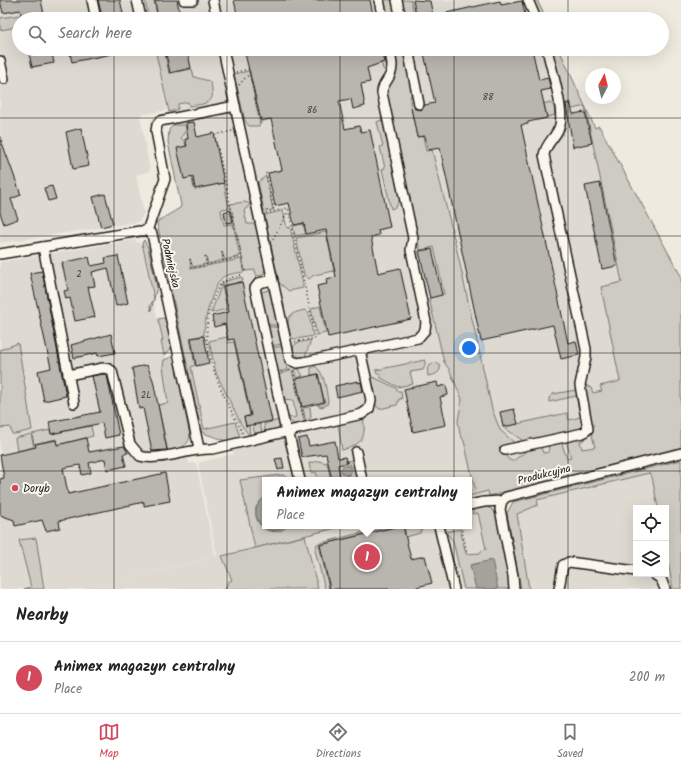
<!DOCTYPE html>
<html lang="en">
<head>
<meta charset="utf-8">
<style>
  body { margin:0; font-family:Kalam,sans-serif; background:#f6f6f6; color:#222 }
  .controls { position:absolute; right:12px; bottom:12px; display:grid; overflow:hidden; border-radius:0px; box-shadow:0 4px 16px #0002 }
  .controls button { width:36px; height:36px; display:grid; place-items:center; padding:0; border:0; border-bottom:1px solid #e0e0e0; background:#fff; color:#222; font:20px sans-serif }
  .compass { position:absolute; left:585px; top:68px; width:36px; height:36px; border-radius:50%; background:#fff; box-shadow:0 4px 16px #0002; rotate:7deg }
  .you { position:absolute; left:469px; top:348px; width:14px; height:14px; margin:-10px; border:3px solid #fff; border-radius:50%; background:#1a73e8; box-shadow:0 0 0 6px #1a73e833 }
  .badge { display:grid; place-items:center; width:26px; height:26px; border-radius:50%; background:#d1495b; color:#fff; font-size:13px; font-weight:700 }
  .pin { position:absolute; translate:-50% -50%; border:2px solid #fff; box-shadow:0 1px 4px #0006 }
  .popup { position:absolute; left:262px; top:477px; width:210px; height:52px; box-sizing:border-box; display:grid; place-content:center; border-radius:0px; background:#fff; filter:drop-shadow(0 1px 3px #0005); font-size:13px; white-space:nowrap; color:#767676 }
  .popup b { font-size:15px; color:#222 }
  .popup::after { content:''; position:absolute; left:50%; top:100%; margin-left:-8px; border:8px solid transparent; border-top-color:#fff }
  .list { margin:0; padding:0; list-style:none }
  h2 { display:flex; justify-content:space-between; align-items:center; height:52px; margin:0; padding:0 16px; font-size:17px }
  h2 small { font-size:13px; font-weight:400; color:#767676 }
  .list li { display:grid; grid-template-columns:26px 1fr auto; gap:12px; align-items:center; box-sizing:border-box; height:72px; padding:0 16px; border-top:1px solid #e0e0e0 }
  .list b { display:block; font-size:15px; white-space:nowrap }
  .list p { margin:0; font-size:13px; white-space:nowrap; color:#767676 }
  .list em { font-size:13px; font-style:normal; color:#767676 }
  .icon { flex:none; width:22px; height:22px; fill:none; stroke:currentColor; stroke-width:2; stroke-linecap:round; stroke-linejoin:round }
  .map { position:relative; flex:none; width:681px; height:589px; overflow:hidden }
  .search { position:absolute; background:#fff; box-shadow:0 4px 16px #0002; left:12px; right:12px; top:12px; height:44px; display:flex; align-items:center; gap:10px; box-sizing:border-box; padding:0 14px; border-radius:22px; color:#767676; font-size:15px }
  .sheet { height:124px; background:#fff }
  nav { display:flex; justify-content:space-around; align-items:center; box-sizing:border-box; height:56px; border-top:1px solid #e0e0e0; background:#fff; font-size:11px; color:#767676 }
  nav a { display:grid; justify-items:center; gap:2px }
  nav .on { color:#d1495b }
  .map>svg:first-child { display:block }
  .built { fill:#dedad1; fill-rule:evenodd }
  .green { fill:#ceccc2; stroke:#75746f }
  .water { fill:#a6a39d; stroke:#6f6d69 }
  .building { fill:#b9b6af; stroke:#1c1c1c }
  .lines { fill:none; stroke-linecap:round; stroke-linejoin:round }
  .minor-casing { stroke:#1c1c1c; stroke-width:12 }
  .path { stroke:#1c1c1c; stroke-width:1.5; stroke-dasharray:1 3; stroke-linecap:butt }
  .minor { stroke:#fbf7ec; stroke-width:9 }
  .grid { fill:none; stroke:#1c1c1c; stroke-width:1; stroke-opacity:0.55 }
  .poi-dot { fill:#d1495b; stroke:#fbf7ec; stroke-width:1.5 }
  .labels { text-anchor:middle; stroke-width:4; stroke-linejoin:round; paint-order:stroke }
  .number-label { font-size:9px; fill:#434241 }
  .street-label { font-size:11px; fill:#1c1c1c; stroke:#fbf7ec }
  .poi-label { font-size:11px; fill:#1c1c1c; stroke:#fbf7ec; text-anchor:start }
</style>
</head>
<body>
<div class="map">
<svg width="681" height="589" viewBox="0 0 681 589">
  <rect width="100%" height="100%" fill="#eeeadf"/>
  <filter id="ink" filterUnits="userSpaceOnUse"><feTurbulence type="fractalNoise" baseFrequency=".025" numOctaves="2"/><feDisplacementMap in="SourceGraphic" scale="8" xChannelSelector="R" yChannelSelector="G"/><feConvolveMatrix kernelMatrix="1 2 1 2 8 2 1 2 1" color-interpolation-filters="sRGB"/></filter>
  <g filter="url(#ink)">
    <g class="built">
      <path d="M0,0H144L148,19H19V49H155L167,110L140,115L150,171L136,175L144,214L138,222L0,243Z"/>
      <path d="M146,0H381L385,19H150Z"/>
      <path d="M382,0H537L545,19H386Z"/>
      <path d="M156,49H392L487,491L506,589H0V262L134,240L141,244L189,464L196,463L215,556L100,585L217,556L198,463L234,454L228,426L205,431L159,221L185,206L177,136ZM265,480H469V526H265Z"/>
      <path d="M393,49H559L594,128L681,444L488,491Z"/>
      <path d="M649,473L652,477L658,508H636V574H666V551L673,589H529L516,514L537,505V500Z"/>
    </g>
    <g class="green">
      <path d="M145,0H158L154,1L158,19H149Z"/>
      <path d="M381,0H394L398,19H385Z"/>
      <path d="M399,0H411L415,19H404Z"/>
      <path d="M532,0H537L546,19H541Z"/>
      <path d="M21,15V19H19V23L15,24L12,28L0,30V18Z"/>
      <path d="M155,49H164L169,73L192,69L194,77L209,81C211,84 212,87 212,91C215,105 200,104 189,106L188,102L178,104V109L169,112Z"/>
      <path d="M381,49H387L389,59L387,73L383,69L381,62L385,61Z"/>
      <path d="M392,49H405L412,87L410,102L417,137L423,136L426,151L432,150L455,242L492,409L500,430L516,444L505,454L509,460L513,461L533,446L540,445L543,453L549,452L548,444L561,441L567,459L571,458L567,444L568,439L584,436L585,439L580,442L582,449L595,447C592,434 580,396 586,385L591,388L593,393L602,391L600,386L620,381L601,287L622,282L585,106L572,109L571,102L563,104L551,49H559L595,128L599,126L681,276V449L489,496L488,491L469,496V491L475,489L464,441L460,434L458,421L462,399L449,369L444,362L429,298L444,294L434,247L420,250L385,91Z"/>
      <path d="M249,71L260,124L259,126H249L245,121L234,74Z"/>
      <path d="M544,103H550L554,106L555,115L547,117Z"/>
      <path d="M384,119L400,199L396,207L391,209L382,169L385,168L380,147L383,146L377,122Z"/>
      <path d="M173,125H185L186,130L181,138L185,142L194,189L224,183L229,208L222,209L221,211L224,225L233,224L240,256L225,260L222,252L223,260L208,264L206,256V264L193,267L190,259L191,269L241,259L244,272C237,273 228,274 223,277C213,284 203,324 204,335L190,338L195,365L191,367L204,429L235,422L240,437L226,441L203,433L201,430L157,223L158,221L180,208L181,205L168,142L169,130Z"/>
      <path d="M266,176L273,210L264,211L258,182Z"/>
      <path d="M245,202L250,204L247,208L244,210L247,224H257L266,267L264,273L261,276L256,275L255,270L245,271L230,204Z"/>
      <path d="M281,211H283L287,228L290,227L303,284V288L289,291L279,283L265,217V215Z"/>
      <path d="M303,224L306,234L295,236L293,226Z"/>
      <path d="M326,232L334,271L314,275L309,279L304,275L296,238Z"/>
      <path d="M144,240L148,248L157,287L151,311L150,306L154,299L142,243Z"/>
      <path d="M242,277L243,281L222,286L227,309L211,313L222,284L226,281Z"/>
      <path d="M268,290L272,295L278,326L267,324L261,296L262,292Z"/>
      <path d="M320,306L326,333L317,335L311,309Z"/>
      <path d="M305,310L309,314L313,336L296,339L291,338C287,320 284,314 305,310Z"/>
      <path d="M163,318L166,319C168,330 178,349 164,355L161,341L163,340L158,319Z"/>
      <path d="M267,326L279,328L282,344L272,346Z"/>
      <path d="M227,337L228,343L234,342L250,415L244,417L246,426H249L250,436L242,426L216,373L209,341Z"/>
      <path d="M311,340L305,357L300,358L294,353L293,347L297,343Z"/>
      <path d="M18,343L32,430L15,434H12L10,427L0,428V350Z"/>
      <path d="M283,346L288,370L277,372L272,348Z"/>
      <path d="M174,356L190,436C189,447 177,450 168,452L158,405L168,403L163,366L164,360Z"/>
      <path d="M425,360V365L423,370L410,372L413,384L398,387L381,378L380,374H377L376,370Z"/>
      <path d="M435,362L440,365V370L436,374L428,376C426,363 429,368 435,362Z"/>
      <path d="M315,366C325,373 326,390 328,401L327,405L321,407L317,405L325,403L318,374L311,375V368Z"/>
      <path d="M294,369H299L303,376L296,378Z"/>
      <path d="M292,370L305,424L296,425L288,420V416L290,418L296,417L293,400L283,399L278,375Z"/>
      <path d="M373,377L396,388L397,391H401L402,399H399L397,405L379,409L376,405L370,379Z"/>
      <path d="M576,390L578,391L583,413L580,414L576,396L549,402V398L553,394Z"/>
      <path d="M310,407L311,417L306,423L303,408Z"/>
      <path d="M567,413L569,420L584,416L585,425L581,430L525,442L503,427Z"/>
      <path d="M363,418C367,438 361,445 342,450L338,424Z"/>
      <path d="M279,420L281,427L279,429L265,431L264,424Z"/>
      <path d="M260,424L262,432L255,435L253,426Z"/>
      <path d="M91,426L93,436L57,445L56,439L34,444L32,434L50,430L51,434Z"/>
      <path d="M31,434L34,447L17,451L15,438Z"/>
      <path d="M353,460L354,463L357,462L360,480H343L342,477L348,476L351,472V467L347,461Z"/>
      <path d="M681,460V589H673L666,551V508H658L652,477L649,473L537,500L538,505L517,514L529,589H521L507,513L513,502Z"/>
      <path d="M319,461L327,463L331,480H318L316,472L311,473L309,463Z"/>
      <path d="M281,475H285L287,480H265V497L256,507C252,526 273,540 288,526H344L255,548L240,480Z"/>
      <path d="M485,506L493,510L497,516L506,562L510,589H464L453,541L446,532L460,529L466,554L481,553V551L486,549L478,513L472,514L474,508Z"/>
      <path d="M387,526H397L319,545L329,589H325L315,550L317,544Z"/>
      <path d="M404,526H423L420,533L406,537Z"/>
      <path d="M305,536L318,589H225L228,582L232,580L222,556Z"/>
      <path d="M36,538L44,589H24L31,587L19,540Z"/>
    </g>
    <g class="water">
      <circle cx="346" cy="470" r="5"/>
      <path d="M265,497V526H286C266,542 243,512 265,497Z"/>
      <path d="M492,560L498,589H476L470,565Z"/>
    </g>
    <g class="building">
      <path d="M0,0H41L45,19H22L20,10L3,13Z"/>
      <path d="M98,0H120L123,13L102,17Z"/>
      <path d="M161,0H177L181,19H158L155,1Z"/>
      <path d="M234,0H370L374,19H238Z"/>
      <path d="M413,0L430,1L433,16L500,1L501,5L522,1L526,19H417Z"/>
      <path d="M28,49H51L54,63L32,67Z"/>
      <path d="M69,49H122V52L72,62Z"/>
      <path d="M165,49H187L191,68L170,73Z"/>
      <path d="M244,49H380L384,62L367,68L370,82L361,84L365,106L353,109L351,99L339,101L345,129L359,126L361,132L370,130L390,227L378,230L379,235L371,237L378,273L400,268L411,319L328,337L317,286L327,284L326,279L336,277L326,230L306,234L304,223L294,225L289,203L275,206L268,173L282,170L271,119L261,121Z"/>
      <path d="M423,49H532L539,80L548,78L551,89L541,91L547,118L528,122V124L521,125L568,343L576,341L579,355L561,359L553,325L481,341L440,148L428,150L425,136L417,137L411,108L421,110L425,105L435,103Z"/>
      <path d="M570,103L573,114L585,112L592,143L573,147L566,104Z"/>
      <path d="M194,122L197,137L214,133L224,183L195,189L193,177L184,179L177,148L187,146L185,139H188L186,123Z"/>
      <path d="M81,128L89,166L73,169L66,132Z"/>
      <path d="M0,137L21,195L11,199L18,219L4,224L0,213Z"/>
      <path d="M600,183L617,266L602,269L585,186Z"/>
      <path d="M52,186L56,199L48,201L44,188Z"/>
      <path d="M105,194L113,224L101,227L93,197Z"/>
      <path d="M230,210L233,222L226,223L224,212Z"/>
      <path d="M432,249L442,295L430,298L419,251Z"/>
      <path d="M118,256L128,303L116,306L108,268L92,272L95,286L88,287L95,317L75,321L70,298L66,299L64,291L68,290L62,263L89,257L91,266L106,263L105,258Z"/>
      <path d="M42,271L66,396L44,401L38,371L51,368L30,273Z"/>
      <path d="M242,282L272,421L246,426L244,417L251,416L234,339L228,340L225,324L214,327L212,316L229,312L223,286Z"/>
      <path d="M111,334L115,353L98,356L97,353L74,358L71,345Z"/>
      <path d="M204,336L209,363L196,366L191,338Z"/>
      <path d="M147,365L153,380L167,450L152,451L143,408L139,409L132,368Z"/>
      <path d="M103,374L107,375L119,435L105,438L102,423L51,434L49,422L100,412L92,376Z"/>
      <path d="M318,374L324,402L302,407L296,379Z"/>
      <path d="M358,381V383L361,382L363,391L337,397L335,386Z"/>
      <path d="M437,382L438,387L446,385L448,395L440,397L446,425L413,432L404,389Z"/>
      <path d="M514,409L518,424L503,427L500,412Z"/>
      <path d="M307,437L309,446L335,441L338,458L345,457L347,463L338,465L341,480H332L326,454L302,457L298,439Z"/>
      <path d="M86,438L89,452L124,446L128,453L123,454L126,466L107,470L105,459L89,463L91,473L82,475L80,465L63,468L68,494L165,473L170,501L144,506V502L59,521L60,528L46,531L42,520L15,526L14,520L0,515V479L4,478L0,455L36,447L35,444L56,440L57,445Z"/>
      <path d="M282,458L284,468L278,470L275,459Z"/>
      <path d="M399,526H403L411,559L425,556L432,583L417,587L418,589H330L320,545Z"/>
    </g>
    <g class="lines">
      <g class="minor-casing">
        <g id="minor">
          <path d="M92,0L96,19"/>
          <path d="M137,0L141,18L137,19"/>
          <path d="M184,0H193"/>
          <path d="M213,0L217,19"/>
          <path d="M379,0L383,19"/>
          <path d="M397,0L401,19"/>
          <path d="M528,0L536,19"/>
          <path d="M408,49L419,104"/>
          <path d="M0,61L4,79"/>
          <path d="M235,106L290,360L297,363L304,362L418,338L425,330L426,322L411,250L413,238L382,93C382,85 387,82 390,75C394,67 391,58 389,49"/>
          <path d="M147,231L165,179L156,131L157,125L160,121L235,106L223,49"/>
          <path d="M43,247L74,403"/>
          <path d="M0,254L140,231H147L152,234L199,448"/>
          <path d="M272,280L259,283L255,288L286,432"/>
          <path d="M68,375L103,368L109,369L112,371L130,444L140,456C158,462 190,448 212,449L362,414L369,409L371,400L360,350"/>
          <path d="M288,431L300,480"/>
          <path d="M505,450L583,433L588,429L580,385L586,357V349L544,155C546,142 557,137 560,125C564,108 551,68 547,49"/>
          <path d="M356,452L362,480"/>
          <path d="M469,505L484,502L502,501"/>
          <path d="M439,526L454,589"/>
          <path d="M654,574L661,579L665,589"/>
          <path d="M514,589L513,576L500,509L502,501L506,497L681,453"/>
          <path d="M559,589L563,565L569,562L636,571"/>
        </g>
      </g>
      <g class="path">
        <path d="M236,72L249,69L261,125"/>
        <path d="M239,85L250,73"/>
        <path d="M232,131L215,135L245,272"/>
        <path d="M266,173L274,211"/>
        <path d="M266,213L288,208L316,338L295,342"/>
        <path d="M273,239L288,211"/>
        <path d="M222,252L224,261"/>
        <path d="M205,256L207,265"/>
        <path d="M190,259L192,268L242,257"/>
        <path d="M241,275C220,280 220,283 212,302C195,346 223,394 243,434"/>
        <path d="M293,371L304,419"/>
        <path d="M281,372L291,370"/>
        <path d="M449,526V530"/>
        <path d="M461,526L467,553"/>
        <path d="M428,569L432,568"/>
      </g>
      <use href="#minor" class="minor"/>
    </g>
  </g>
  <path class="grid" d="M114,0V19M227,0V19M340,0V19M454,0V19M568,0V19M114,49V589M227,49V589M340,49V589M454,49V589M568,49V589M0,118H681M0,236H681M0,353H681M0,471H681"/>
  <circle class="poi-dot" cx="15" cy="488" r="4"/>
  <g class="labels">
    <g class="number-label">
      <text x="488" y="100">88</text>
      <text x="312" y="113">86</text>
      <text x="79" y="277">2</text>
      <text x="146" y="398">2L</text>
    </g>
    <g class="street-label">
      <text transform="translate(171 263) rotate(77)" y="4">Podmiejska</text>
      <text transform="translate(544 474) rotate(-14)" y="4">Produkcyjna</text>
    </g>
    <g class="poi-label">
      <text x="23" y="492">Doryb</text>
    </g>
  </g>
</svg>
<div class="controls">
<button><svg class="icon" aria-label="locate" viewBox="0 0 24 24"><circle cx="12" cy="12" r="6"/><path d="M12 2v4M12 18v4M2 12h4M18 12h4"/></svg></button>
<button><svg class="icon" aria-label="layers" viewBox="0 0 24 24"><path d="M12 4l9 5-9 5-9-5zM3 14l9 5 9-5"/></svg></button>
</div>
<svg class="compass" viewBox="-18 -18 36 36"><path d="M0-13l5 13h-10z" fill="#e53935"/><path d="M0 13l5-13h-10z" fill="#767676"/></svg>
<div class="you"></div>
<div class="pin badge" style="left:367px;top:557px">1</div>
<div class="popup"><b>Animex magazyn centralny</b>Place</div>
<div class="search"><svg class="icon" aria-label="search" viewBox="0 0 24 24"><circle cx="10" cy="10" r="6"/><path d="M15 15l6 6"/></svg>Search here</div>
</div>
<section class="sheet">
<h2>Nearby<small></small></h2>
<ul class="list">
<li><span class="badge">1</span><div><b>Animex magazyn centralny</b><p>Place</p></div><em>200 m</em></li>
</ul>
</section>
<nav>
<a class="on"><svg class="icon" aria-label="map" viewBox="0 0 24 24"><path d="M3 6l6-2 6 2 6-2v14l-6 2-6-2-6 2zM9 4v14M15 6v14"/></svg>Map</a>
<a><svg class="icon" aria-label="directions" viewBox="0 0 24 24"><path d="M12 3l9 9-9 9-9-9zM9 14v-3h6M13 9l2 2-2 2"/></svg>Directions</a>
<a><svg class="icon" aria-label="saved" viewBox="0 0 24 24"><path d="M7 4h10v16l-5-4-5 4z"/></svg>Saved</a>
</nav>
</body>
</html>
